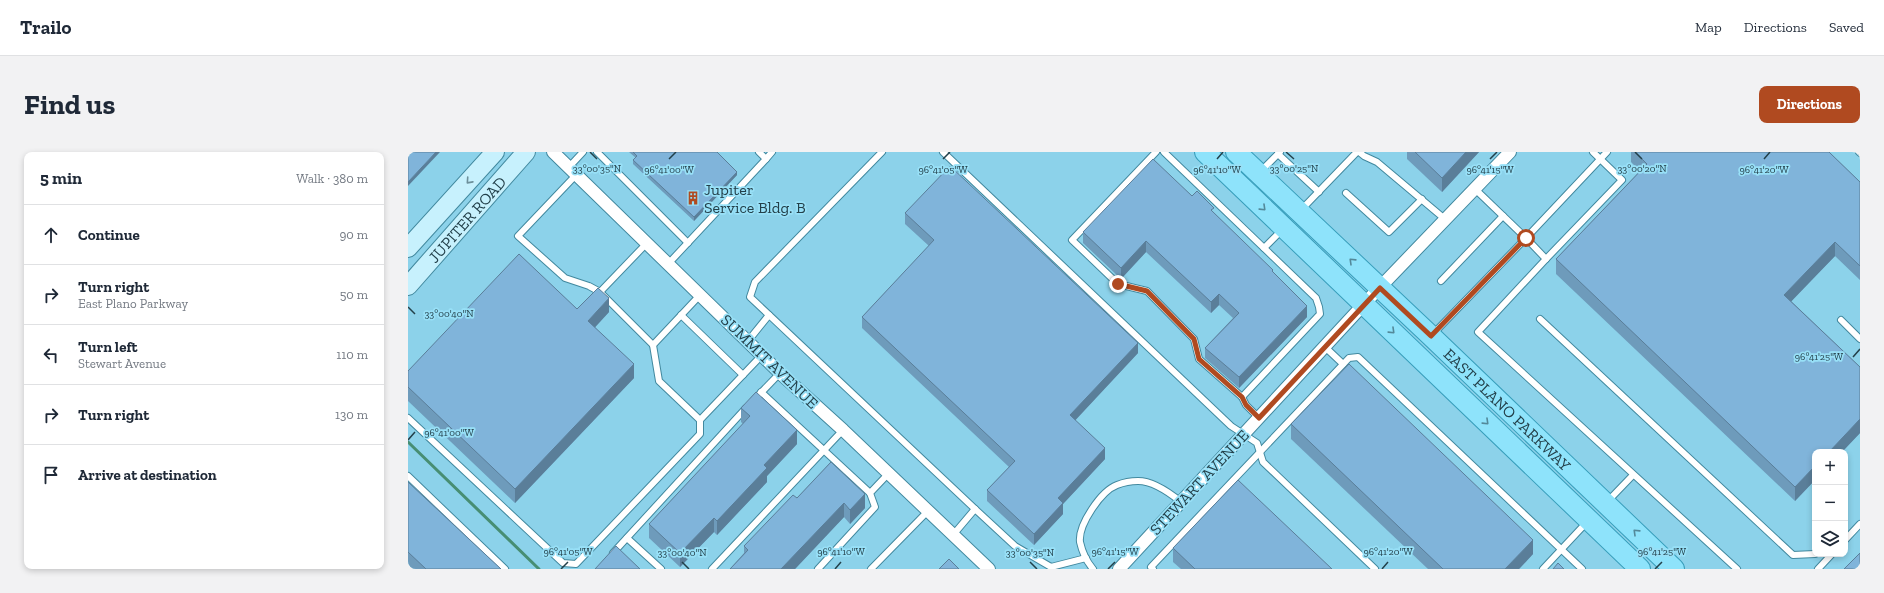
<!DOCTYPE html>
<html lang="en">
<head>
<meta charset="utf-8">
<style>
  body { margin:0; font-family:"Zilla Slab",serif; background:#f2f2f3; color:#1f2937 }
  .controls { position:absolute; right:12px; bottom:12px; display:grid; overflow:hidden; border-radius:8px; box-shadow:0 2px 6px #0003 }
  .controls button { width:36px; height:36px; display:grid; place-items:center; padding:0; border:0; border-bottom:1px solid #e0e1e3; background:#fff; color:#1f2937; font:20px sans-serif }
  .stop { position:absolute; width:12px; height:12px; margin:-9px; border:3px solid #b04a20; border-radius:50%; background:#fff }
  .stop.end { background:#b04a20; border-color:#fff; box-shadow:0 1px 4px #0008 }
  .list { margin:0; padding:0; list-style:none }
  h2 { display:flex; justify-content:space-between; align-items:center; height:52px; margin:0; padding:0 16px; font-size:17px }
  h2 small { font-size:13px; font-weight:400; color:#747a83 }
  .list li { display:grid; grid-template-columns:26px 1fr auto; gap:12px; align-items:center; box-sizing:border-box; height:60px; padding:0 16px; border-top:1px solid #e0e1e3 }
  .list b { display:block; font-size:15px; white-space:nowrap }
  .list p { margin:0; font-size:13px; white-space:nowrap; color:#747a83 }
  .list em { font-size:13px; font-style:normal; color:#747a83 }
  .icon { flex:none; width:22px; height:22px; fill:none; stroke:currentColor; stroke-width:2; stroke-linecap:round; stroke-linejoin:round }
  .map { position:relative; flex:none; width:1452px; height:417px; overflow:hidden; border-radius:8px }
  header { display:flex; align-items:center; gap:24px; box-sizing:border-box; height:56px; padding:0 20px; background:#fff; border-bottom:1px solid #e0e1e3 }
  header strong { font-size:19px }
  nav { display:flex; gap:22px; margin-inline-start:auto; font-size:14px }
  .intro { display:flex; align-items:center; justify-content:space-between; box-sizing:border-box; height:96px; padding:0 24px }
  h1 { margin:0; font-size:28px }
  .button { padding:10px 18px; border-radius:8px; background:#b04a20; color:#fff; font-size:14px; font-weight:700 }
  main { display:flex; gap:24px; padding:0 24px }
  aside { flex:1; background:#fff; border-radius:8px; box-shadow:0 2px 6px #0003 }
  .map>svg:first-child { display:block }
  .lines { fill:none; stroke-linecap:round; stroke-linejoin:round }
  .stream { stroke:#478e73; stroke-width:3 }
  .service-casing { stroke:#42899f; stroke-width:8 }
  .minor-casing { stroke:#42899f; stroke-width:14 }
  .secondary-casing { stroke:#42899f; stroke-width:20 }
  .primary-casing { stroke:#389ebb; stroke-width:22 }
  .service { stroke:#fff; stroke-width:6 }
  .minor { stroke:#fff; stroke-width:12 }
  .secondary { stroke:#c7f1fd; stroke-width:18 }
  .primary { stroke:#8ee3fb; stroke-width:20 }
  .wall { fill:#6e9bbb }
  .shaded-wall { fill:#5a7e99 }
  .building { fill:#80b4da; stroke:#5a7e99 }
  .oneway { stroke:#6d909b }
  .oneway2 { stroke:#53899a }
  .route { stroke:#b04a20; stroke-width:5 }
  .ticks { fill:none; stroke:#23404a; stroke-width:1.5 }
  .labels { text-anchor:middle; stroke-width:3.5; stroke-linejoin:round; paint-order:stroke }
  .poi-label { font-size:16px; fill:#23404a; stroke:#98e0f7; text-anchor:start }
  .street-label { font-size:16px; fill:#23404a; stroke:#98e0f7 }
  .ticks-label { font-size:10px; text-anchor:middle; fill:#23404a; stroke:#98e0f7; stroke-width:3.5; stroke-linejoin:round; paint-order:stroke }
</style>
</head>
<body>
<header>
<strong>Trailo</strong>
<nav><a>Map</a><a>Directions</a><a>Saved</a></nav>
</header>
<div class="intro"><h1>Find us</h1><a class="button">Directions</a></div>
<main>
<aside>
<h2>5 min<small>Walk · 380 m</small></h2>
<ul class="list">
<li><svg class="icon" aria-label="ahead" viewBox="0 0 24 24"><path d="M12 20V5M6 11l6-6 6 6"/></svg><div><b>Continue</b></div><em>90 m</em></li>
<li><svg class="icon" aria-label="right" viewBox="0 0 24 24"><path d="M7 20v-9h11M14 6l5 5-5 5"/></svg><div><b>Turn right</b><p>East Plano Parkway</p></div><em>50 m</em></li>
<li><svg class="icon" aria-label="left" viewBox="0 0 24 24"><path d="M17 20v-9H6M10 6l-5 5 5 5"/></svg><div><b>Turn left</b><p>Stewart Avenue</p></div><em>110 m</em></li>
<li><svg class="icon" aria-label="right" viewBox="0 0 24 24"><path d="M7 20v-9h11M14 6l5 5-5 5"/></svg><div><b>Turn right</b></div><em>130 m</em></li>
<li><svg class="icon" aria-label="arrive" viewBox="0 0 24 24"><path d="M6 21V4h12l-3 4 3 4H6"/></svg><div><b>Arrive at destination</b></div></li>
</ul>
</aside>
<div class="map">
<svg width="1452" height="417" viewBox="0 0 1452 417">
  <rect width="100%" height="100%" fill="#8cd2ea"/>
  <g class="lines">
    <path class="stream" d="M0,290L131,417"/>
    <g class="service-casing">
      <g id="service">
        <path d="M189,0L280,91"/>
        <path d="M474,0L347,130L342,145L567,357L545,383"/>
        <path d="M535,0L823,274L849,291L855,310L967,417"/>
        <path d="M748,0L664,88L710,132L739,139L786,187L791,207L834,245L912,162L911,155L908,146L756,0"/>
        <path d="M951,0L956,4L969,10L1038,68"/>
        <path d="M1451,0L1452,1"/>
        <path d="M870,2L911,40"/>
        <path d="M358,7L364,0"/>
        <path d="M161,15L175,0"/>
        <path d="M852,20L872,0"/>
        <path d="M168,23L110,84L157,126L181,134L192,140L245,193L251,229L292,268"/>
        <path d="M1067,37L1118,86L1199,0"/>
        <path d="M938,41L981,80L1014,47"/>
        <path d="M893,58L949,0"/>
        <path d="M856,96L875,77"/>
        <path d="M1138,107L1070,180L1329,417"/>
        <path d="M261,111L358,7L351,0"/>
        <path d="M1033,129L1095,64"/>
        <path d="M192,140L239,91"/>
        <path d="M273,163L335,223"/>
        <path d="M1132,167L1385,403L1407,402"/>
        <path d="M1433,168L1452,187"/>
        <path d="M1025,182L1118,86L1138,107L1214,28L1185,0"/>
        <path d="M340,189L361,163"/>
        <path d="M245,193L293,142"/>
        <path d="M917,195L935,212"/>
        <path d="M353,240L462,341"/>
        <path d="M834,245L838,253L851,266"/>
        <path d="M346,248L372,221"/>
        <path d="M0,266L155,411L168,412L292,282V268L354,203"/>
        <path d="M0,324L97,417"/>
        <path d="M1199,350L1225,323"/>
        <path d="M567,357L607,394L643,415L678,406"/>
        <path d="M219,386L253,417"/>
        <path d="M1437,388L1452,372"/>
        <path d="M205,401L338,256"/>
        <path d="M304,417L435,278"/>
        <path d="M410,417L467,355L462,341L481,321"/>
        <path d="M463,417L520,359"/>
        <path d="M685,417C679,410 674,399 672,390C670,373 693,339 709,333C714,331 724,329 730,329C744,329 762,341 773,350"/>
        <path d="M745,417L743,415L941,206L950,205L1174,417"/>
        <path d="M1135,417L1179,370"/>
        <path d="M1410,417L1424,402"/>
      </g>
    </g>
    <g class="minor-casing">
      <g id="minor">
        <path d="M145,0L372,221L435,278L581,417"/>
        <path d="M711,417L956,152L1102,0"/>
      </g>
    </g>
    <g class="secondary-casing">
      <g id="secondary">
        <path d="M0,96L87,0"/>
        <path id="s1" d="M0,134L118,0"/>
      </g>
    </g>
    <g class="primary-casing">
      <g id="primary">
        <path d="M797,0L1232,417"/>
        <path id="s2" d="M828,0L1023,184L1266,417"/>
      </g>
    </g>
    <use href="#service" class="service"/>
    <use href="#minor" class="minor"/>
    <use href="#secondary" class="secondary"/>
    <use href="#primary" class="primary"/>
  </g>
  <g class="wall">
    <path d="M221,0H309L329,23L286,69L225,12V8L228,6Z"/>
    <path d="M999,0H1071L1034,40L999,7Z"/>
    <path d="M1223,0H1421L1452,30V128L1427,104L1383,149L1452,215V281L1434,300H1407V328L1387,349L1148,122V107L1232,19L1223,10Z"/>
    <path d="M784,44L806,61L865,121L899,165L831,236L797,206V196L825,166L811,153L803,161L738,100L713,127L675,91V80Z"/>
    <path d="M497,61L730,201L667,268L697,307L655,352V362L626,393L579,349V338L601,315L454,176V165L521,94L497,72Z"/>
    <path d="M169,157L201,160L187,175L226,226L107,351L0,249V219Z"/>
    <path d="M333,256L389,292L359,324V330L309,383L306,380L272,415L241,386V372L335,272L333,270Z"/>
    <path d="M883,272L1125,402L1111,417H1020L883,287Z"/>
    <path d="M423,310L457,356L442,372L436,365L387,417H322L336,401V394L389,346Z"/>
    <path d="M0,330L93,417H3L0,414Z"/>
    <path d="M765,396L924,417H773L765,410Z"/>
  </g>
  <g class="shaded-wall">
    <path d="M28,0H32L0,34V30Z"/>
    <path d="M1058,0H1071L1034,40V26Z"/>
    <path d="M329,20V23L286,69V65Z"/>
    <path d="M738,89V100L713,127V116Z"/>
    <path d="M1427,90V104L1376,157V143Z"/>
    <path d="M811,142V153L803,161V150Z"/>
    <path d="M201,146V160L180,183V169Z"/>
    <path d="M899,154V165L831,236V225Z"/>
    <path d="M730,191V201L662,274V263Z"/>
    <path d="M226,212V226L107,351V337Z"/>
    <path d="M1452,267V281L1434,300H1421Z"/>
    <path d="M389,278V292L359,324V330L309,383V369L356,313Z"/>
    <path d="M697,296V307L655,352V362L626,393V382L650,346Z"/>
    <path d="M1407,314V328L1387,349V335Z"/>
    <path d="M457,342V356L442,372V358Z"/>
    <path d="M436,351V365L387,417H373Z"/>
    <path d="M306,366V380L272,415V401Z"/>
    <path d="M1125,388V402L1111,417H1097Z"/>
  </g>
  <g class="building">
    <path d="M0,0H28L0,30Z"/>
    <path d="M225,0H309L329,20L286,65L225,8L229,4Z"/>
    <path d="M1007,0H1058L1034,26Z"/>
    <path d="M1227,0H1421L1452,30V114L1427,90L1376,143L1452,215V267L1421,300H1407V314L1387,335L1148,107L1239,12Z"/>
    <path d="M745,7L784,44L789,39L806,56L803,58L865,118L864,119L899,154L831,225L797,196L831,161L811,142L803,150L738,89L713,116L675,80Z"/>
    <path d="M542,14L730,191L662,263L697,296L650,346L655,351L626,382L579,338L607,309L454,165L526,88L497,61Z"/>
    <path d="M111,102L169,157L190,136L201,146L180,169L226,212L107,337L0,235V219Z"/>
    <path d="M941,212L1125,388L1097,417H1035L883,272Z"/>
    <path d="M348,240L389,278L356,313L359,316L309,369L306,366L272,401L241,372L342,264L333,256Z"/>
    <path d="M423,310L457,342L442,358L436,351L373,417H322L340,398L336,394L385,343L389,346Z"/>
    <path d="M830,328L924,417H787L765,396Z"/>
    <path d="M0,330L93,417H18L0,400Z"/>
    <path d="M208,394L232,417H187Z"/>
    <path d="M1452,401V417H1436Z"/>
    <path d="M541,407L551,417H531Z"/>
    <path d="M1150,411L1156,417H1145Z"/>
  </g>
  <defs><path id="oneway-chevron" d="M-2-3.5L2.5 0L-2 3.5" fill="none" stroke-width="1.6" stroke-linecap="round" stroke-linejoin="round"/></defs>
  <use class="oneway" href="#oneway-chevron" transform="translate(61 29) rotate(132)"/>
  <g class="oneway2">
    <use href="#oneway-chevron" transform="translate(855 56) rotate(44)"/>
    <use href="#oneway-chevron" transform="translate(944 109) rotate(-136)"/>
    <use href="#oneway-chevron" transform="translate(984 179) rotate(44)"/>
    <use href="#oneway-chevron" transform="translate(1078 270) rotate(44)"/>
    <use href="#oneway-chevron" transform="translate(1228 380) rotate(-136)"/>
  </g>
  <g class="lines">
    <path class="route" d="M710,132L739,139L786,187L791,207L834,245L838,253L851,266L972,136L1023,184L1118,86"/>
  </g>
  <path class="ticks" d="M182,0L189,7M878,0L886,7M1227,0L1234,7M261,7L268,0M535,7L542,0M809,7L815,0M1082,7L1089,0M1356,7L1362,0M0,155L7,162M1445,205L1452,197M0,288L7,280M274,410L281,417M622,410L629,417M153,417L160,410M427,417L433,410M700,417L707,410M974,417L980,410M1247,417L1254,410"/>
  <defs>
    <g id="building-bare" transform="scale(1.08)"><path d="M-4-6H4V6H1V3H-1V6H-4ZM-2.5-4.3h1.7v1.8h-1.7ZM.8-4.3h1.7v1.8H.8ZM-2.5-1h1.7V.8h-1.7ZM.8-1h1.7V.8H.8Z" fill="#b04a20" stroke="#98e0f7" stroke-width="2.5" paint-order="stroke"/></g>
  </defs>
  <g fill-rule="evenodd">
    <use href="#building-bare" x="285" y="46"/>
  </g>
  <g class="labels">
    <g class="poi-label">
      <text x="296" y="43">Jupiter<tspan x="296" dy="18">Service Bldg. B</tspan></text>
    </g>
    <g class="street-label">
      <text dy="6" stroke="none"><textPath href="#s1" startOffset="89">JUPITER ROAD</textPath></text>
      <text transform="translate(362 209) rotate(44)" y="6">SUMMIT AVENUE</text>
      <text dy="6" stroke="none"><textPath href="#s2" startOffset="374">EAST PLANO PARKWAY</textPath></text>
      <text transform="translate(791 330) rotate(-47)" y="6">STEWART AVENUE</text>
    </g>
  </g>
  <g class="ticks-label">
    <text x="886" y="20">33°00'25"N</text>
    <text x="189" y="20">33°00'35"N</text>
    <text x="1234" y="20">33°00'20"N</text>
    <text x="261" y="21">96°41'00"W</text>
    <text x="535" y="21">96°41'05"W</text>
    <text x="809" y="21">96°41'10"W</text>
    <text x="1082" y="21">96°41'15"W</text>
    <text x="1356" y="21">96°41'20"W</text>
    <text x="41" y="165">33°00'40"N</text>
    <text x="1411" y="208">96°41'25"W</text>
    <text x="41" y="284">96°41'00"W</text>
    <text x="160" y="403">96°41'05"W</text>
    <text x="433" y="403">96°41'10"W</text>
    <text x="707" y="403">96°41'15"W</text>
    <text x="980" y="403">96°41'20"W</text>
    <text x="1254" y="403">96°41'25"W</text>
    <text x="274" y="404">33°00'40"N</text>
    <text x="622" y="404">33°00'35"N</text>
  </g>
</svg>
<div class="controls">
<button>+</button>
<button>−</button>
<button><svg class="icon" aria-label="layers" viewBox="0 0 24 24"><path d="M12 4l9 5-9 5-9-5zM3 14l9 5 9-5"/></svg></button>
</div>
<div class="stop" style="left:1118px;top:86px"></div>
<div class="stop end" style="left:710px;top:132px"></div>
</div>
</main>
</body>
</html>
